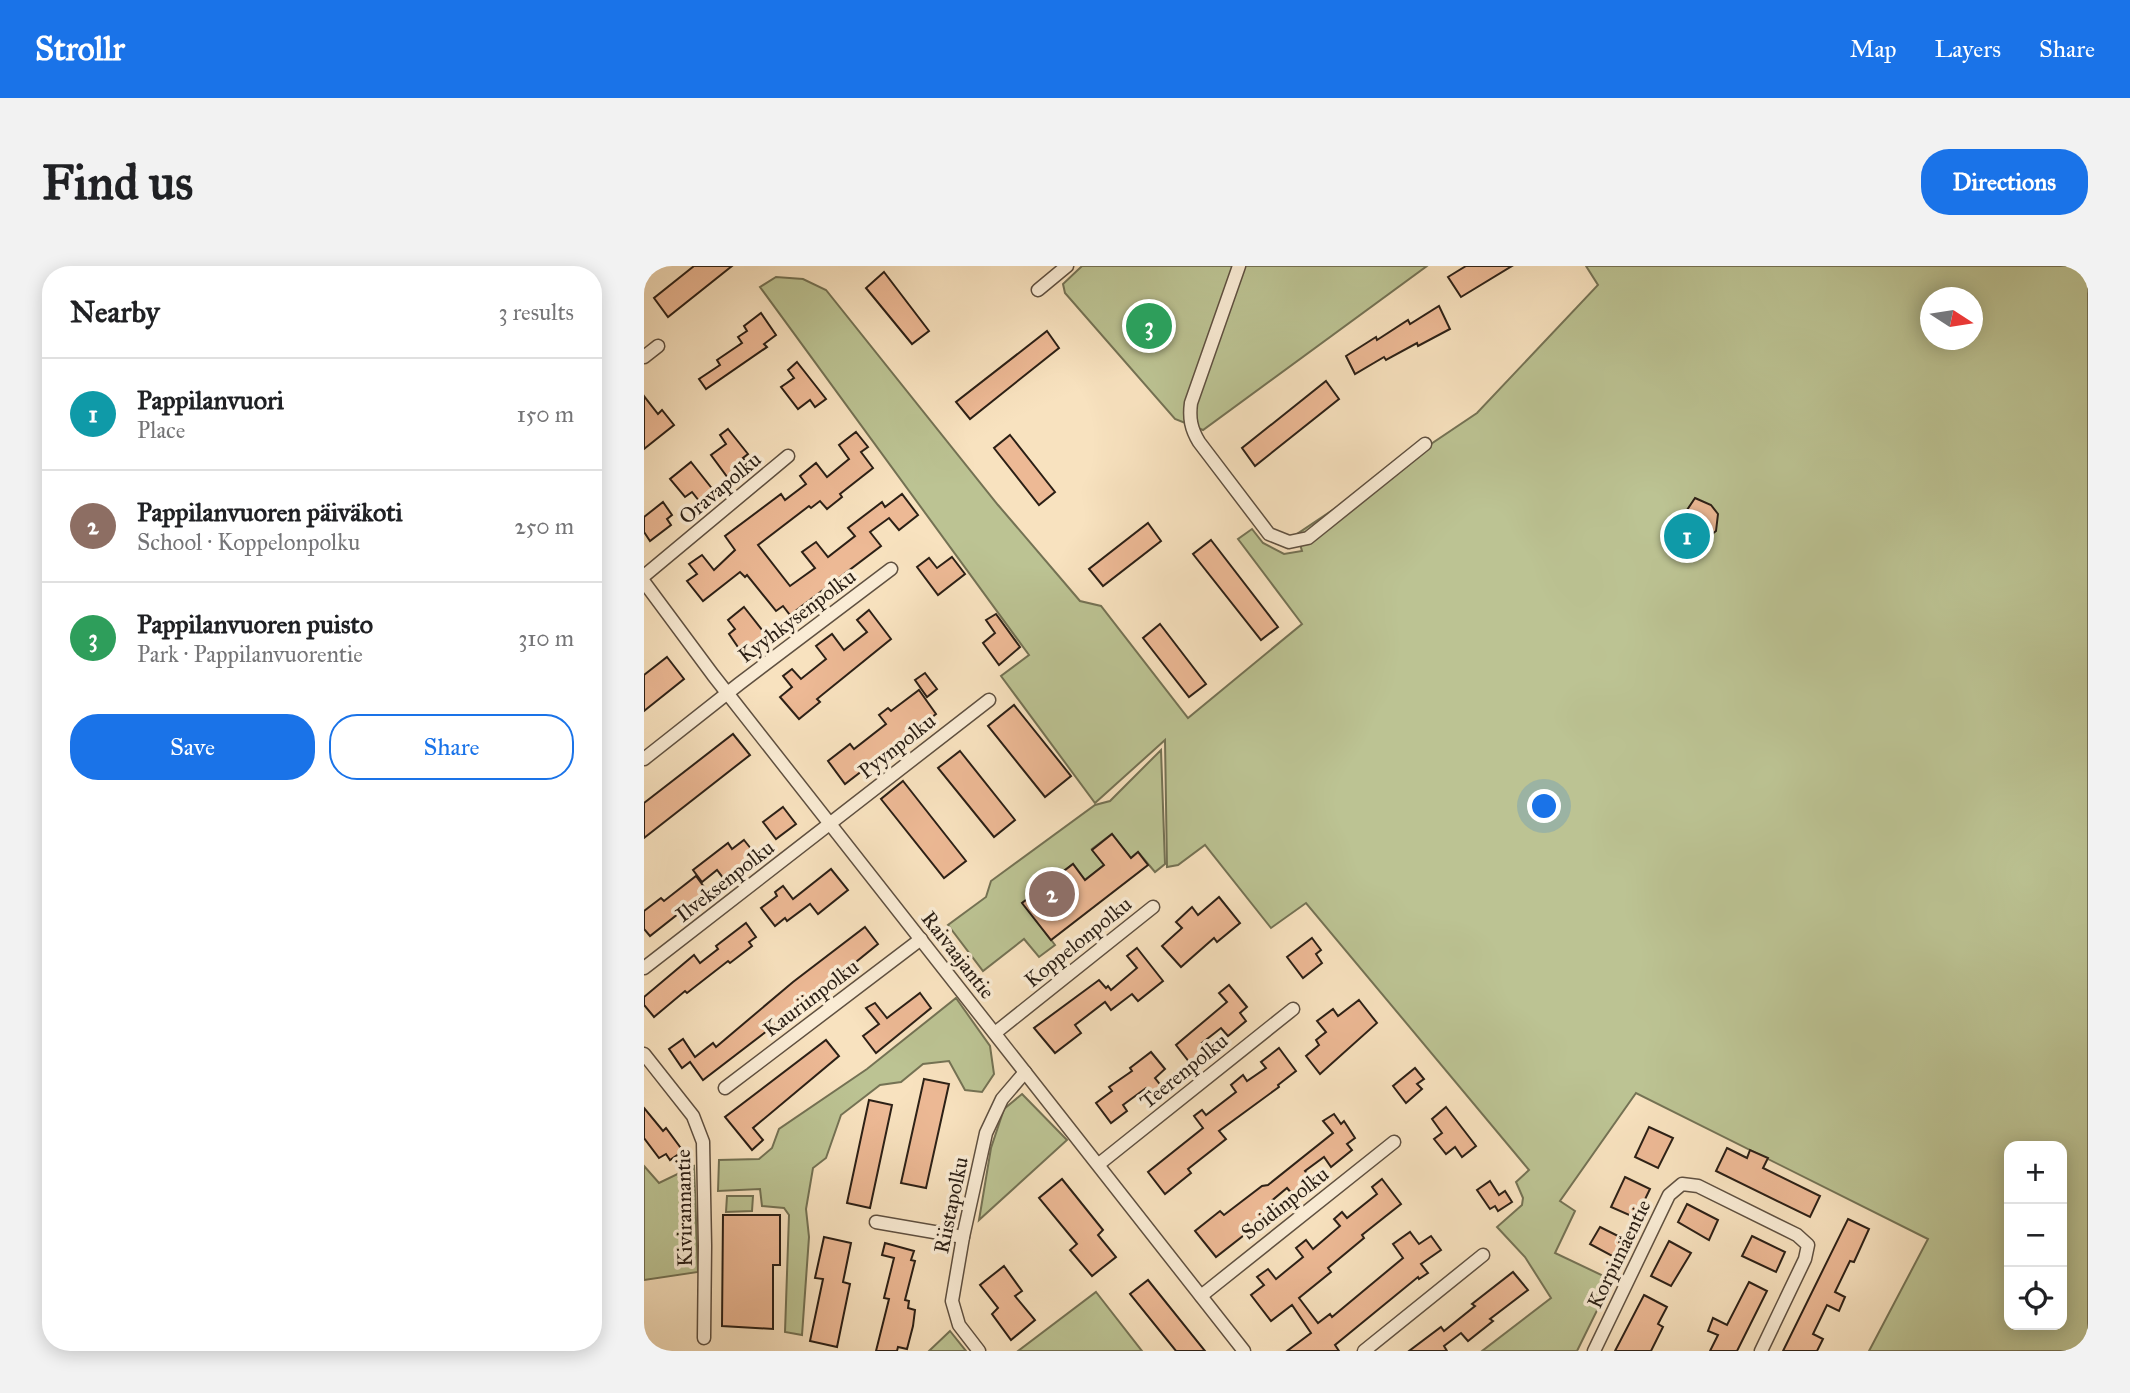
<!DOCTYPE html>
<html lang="en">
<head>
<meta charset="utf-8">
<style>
  body { margin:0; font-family:"IM FELL Great Primer",serif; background:#f2f2f2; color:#202124 }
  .controls { position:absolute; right:21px; bottom:21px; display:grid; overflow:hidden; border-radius:14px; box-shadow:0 4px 18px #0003 }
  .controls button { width:63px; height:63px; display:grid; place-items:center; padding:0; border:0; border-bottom:2px solid #e0e0e0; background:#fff; color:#202124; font:35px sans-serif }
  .compass { position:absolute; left:1276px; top:21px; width:63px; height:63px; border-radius:50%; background:#fff; box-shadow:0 4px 18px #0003; rotate:102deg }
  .you { position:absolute; left:901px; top:541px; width:24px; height:24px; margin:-18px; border:5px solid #fff; border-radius:50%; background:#1a73e8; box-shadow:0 0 0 10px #1a73e833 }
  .badge { display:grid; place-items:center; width:46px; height:46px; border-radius:50%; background:#1a73e8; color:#fff; font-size:23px; font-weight:700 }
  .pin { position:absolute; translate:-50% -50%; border:4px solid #fff; box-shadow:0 2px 7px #0006 }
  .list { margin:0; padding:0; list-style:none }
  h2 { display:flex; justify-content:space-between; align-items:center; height:91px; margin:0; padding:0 28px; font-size:30px }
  h2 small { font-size:23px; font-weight:400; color:#757577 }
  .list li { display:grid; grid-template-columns:46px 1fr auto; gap:21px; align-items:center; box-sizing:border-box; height:112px; padding:0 28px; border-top:2px solid #e0e0e0 }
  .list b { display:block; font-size:26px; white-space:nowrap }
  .list p { margin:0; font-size:23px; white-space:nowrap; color:#757577 }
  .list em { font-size:23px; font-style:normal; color:#757577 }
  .actions { display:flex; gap:14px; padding:21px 28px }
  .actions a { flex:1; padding:16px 0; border:2px solid #1a73e8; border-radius:28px; text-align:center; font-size:24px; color:#1a73e8 }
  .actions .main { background:#1a73e8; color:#fff }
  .icon { flex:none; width:38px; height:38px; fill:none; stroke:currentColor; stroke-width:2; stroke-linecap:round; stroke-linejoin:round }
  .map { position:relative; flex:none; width:1444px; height:1085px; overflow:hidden; border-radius:28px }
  header { display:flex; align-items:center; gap:42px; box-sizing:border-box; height:98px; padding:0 35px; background:#1a73e8; color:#fff }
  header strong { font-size:33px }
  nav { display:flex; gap:38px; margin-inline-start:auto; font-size:24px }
  .intro { display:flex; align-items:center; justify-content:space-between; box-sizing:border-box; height:168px; padding:0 42px }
  h1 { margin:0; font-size:49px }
  .button { padding:18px 32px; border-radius:28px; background:#1a73e8; color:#fff; font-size:24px; font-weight:700 }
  main { display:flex; gap:42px; padding:0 42px }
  aside { flex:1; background:#fff; border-radius:28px; box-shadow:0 4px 18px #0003 }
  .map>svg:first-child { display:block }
  .green { fill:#bcc393; stroke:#747254; stroke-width:2; fill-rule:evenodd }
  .building { fill:#edb995; stroke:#2c2016; stroke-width:2 }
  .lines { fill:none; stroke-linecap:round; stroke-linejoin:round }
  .street-casing { stroke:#5f5040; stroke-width:15 }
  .street { stroke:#faecd5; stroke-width:12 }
  .labels { text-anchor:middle; stroke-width:7; stroke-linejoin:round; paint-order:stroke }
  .street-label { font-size:21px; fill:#2c2016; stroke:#faecd5 }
</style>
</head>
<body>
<header>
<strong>Strollr</strong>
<nav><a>Map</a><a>Layers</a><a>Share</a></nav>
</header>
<div class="intro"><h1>Find us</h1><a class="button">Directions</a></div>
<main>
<aside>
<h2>Nearby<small>3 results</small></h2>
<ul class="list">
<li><span class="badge" style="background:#0f9aa8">1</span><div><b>Pappilanvuori</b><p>Place</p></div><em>150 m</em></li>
<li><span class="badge" style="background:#8d6e63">2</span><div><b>Pappilanvuoren päiväkoti</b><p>School · Koppelonpolku</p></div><em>250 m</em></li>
<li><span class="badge" style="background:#2e9e5b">3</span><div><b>Pappilanvuoren puisto</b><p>Park · Pappilanvuorentie</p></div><em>310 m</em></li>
</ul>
<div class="actions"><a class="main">Save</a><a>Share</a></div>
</aside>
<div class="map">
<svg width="1444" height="1085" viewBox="0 0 1444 1085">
  <rect width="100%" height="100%" fill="#f8e2bf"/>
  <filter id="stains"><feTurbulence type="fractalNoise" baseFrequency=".00286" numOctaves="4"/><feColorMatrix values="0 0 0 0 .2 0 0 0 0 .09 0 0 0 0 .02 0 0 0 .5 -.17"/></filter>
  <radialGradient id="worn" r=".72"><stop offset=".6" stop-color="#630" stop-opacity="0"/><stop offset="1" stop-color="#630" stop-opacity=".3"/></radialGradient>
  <g class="green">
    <path d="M438,0H783L559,164L531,153L421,27L419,18Z"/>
    <path d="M942,0H1444V1085H1225L1284,973L992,827L916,935L931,945L911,987L968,1014L933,1085H838L907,1032L881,991L853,961L878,939L879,932L872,916L885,904L662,637L627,662L561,579L534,599L523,601L521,474L451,537L357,410L385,389L116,21L132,11L159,13L182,24L354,239L436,335L457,340L544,452L658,358L594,273L608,263L619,277L640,288L658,285L653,268L833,147L954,19ZM1286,32H1328V74H1286ZM1365,880H1418V1059H1365Z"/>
    <path d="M517,484L521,598L511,606L494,586L487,592L468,568L448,583L460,599L441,614L429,598L379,637L411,679L395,691L380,673L339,705L304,659L342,631L347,615L451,539L466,535Z"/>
    <path d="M312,732L346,780L350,808L338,826L321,824L305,795L279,798L257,816L236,819L197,849L182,892L169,902L162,943L165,971L158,1069L141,1066L145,949L140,942L118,940L116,923L74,925L75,894L115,893L128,882L135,863L223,803Z"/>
    <path d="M378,828L423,874L335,954L347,882L360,843Z"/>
    <path d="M0,900L15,917L50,900L54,1006L0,1014Z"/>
    <path d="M83,930H109L108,945L82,946Z"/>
    <path d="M452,1026L498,1085H374Z"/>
    <path d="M306,1065L322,1085H285Z"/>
  </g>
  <g class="building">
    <path d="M50,0H88L24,51L10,32Z"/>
    <path d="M822,0H868L817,31L804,11Z"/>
    <path d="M240,6L285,65L268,78L222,22Z"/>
    <path d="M795,40L806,63L774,80L773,77L742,94L740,91L711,108L702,90L732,71L733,74L764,54L766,58Z"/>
    <path d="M117,47L132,69L120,78L123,81L62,123L55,113L76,99L73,94L98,77L94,71L103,65L100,60Z"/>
    <path d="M403,65L415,82L326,153L312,136Z"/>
    <path d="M153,96L182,133L171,141L166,134L154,143L137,121L150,112L144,104Z"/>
    <path d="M682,115L695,133L611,200L598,182Z"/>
    <path d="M0,130L14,148L18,144L30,159L0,183Z"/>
    <path d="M84,163L104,188L99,192L103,197L84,212L67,189L82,178L76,169Z"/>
    <path d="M212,166L224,181L217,186L229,202L196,228L198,231L183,243L176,235L167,242L165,240L114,279L146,320L171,302L158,286L172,276L184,291L211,270L204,262L238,236L241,241L258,228L274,249L255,264L245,252L226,266L237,280L146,349L139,340L132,345L103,309L101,311L96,306L59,335L43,315L53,308L45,298L58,289L70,304L91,284L81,270L137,228L141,234L162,218L156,210L172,197L183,211L205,193L195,179Z"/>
    <path d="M366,169L411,226L395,239L350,182Z"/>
    <path d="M47,196L70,225L56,236L48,226L41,231L26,213Z"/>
    <path d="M1051,232L1067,239L1074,248L1072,265L1063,272L1052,273L1044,269L1039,262V250Z"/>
    <path d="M19,236L28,249L23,253L27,259L6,275L0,266V251Z"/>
    <path d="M504,257L517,275L459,320L445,303Z"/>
    <path d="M567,274L634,361L617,374L549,288Z"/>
    <path d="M308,291L321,308L294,329L273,301L285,292L293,302Z"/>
    <path d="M100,341L122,369L98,387L85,368L91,363L84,354Z"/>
    <path d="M225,344L247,373L173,433L176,436L155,453L136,431L148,421L139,410L148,403L157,413L182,393L172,380L188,368L200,384L223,366L213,354Z"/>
    <path d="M352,348L376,381L355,399L339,377L351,367L342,354Z"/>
    <path d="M516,358L562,418L545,431L499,372Z"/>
    <path d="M23,391L40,413L0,445V409Z"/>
    <path d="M281,407L293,423L283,431L271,414Z"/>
    <path d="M275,424L292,448L201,518L184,495L206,478L210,483L242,458L235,449L244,442L247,445Z"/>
    <path d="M370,439L427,510L401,531L344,460Z"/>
    <path d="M89,468L106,489L0,572V537Z"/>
    <path d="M316,485L371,554L350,571L294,502Z"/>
    <path d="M259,515L322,595L300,612L237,533Z"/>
    <path d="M139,541L152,558L132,573L119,556Z"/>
    <path d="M468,568L487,592L494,586L504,599L407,674L378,637L429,598L441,614L460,599L448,584Z"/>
    <path d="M100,574L112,589L80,613L73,604L58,616L49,604L84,577L88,583Z"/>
    <path d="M187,603L204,624L174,648L166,638L143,655L141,652L131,660L117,642L133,630L131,626L139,620L149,633Z"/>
    <path d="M52,610L63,625L6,670L0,663V645L17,632L20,635Z"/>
    <path d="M575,631L596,657L573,676L570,672L537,701L518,680L538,662L532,656L548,641L554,649Z"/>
    <path d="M102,657L112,671L105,676L108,680L86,697L84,695L43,727L41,725L10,751L0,739V731L50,689L56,697L74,683L72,680Z"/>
    <path d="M221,661L234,678L138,756L136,755L59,814L46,796L38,802L25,783L39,773L51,791L69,777L72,781L149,716Z"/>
    <path d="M668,672L677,684L672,688L678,697L659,712L643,691Z"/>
    <path d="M493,682L519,715L494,735L488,728L467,744L461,736L431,759L437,767L411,787L390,762L455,714L462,722L464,720L467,724L493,702L483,690Z"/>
    <path d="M585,719L603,741L596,747L602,755L584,770L577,762L558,777L563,783L546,797L532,779L583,736L575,727Z"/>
    <path d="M276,727L287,742L232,787L219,770L235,758L222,742L231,737L243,752Z"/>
    <path d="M715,734L733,757L676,808L662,790L675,779L672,774L682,766L673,755L689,743L694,750Z"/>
    <path d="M182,774L195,790L109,862L119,874L108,884L81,851Z"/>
    <path d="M635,782L652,805L634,819L635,821L575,865L582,873L544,903L547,907L521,928L504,906L559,862L550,850L558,844L562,849L592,826L587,819L599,809L603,815L622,802L617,796Z"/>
    <path d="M507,786L521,803L511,812L518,821L508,829L502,822L479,839L483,845L467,857L452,837L468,825L465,821L488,805L486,802Z"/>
    <path d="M771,802L780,813L773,818L778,823L762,837L749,820Z"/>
    <path d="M280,813L305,818L282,922L257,917Z"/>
    <path d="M225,834L248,839L226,942L203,937Z"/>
    <path d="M802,841L832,880L818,891L811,881L802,888L790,873L798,867L788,853Z"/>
    <path d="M0,842L19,865L22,862L39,885L26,894L22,888L15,892L0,872Z"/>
    <path d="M690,848L697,858L700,855L711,872L703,878L708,884L687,901L680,891L661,905L668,914L649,929L643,922L625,937L631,945L572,991L551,965L576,945L580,949L618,920L624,919L689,867L679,855Z"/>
    <path d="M1005,861L1029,872L1014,902L991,891Z"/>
    <path d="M1083,882L1103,892L1106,884L1124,892L1119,902L1176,930L1166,951L1072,905Z"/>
    <path d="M981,911L1006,923L992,952L967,941Z"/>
    <path d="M418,913L459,964L454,969L472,991L448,1010L426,984L433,978L395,932Z"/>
    <path d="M738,913L757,938L718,969L720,972L684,1002L687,1006L655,1032L674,1057L686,1048L688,1051L759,992L749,978L766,966L775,978L787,970L797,984L777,998L784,1007L775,1013L774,1011L691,1079L695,1085H643L667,1067L648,1039L627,1055L607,1029L620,1019L613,1011L624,1003L632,1013L659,991L652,982L662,974L669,983L696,960L690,953L698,946L703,952L733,928L728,921Z"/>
    <path d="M846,915L855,929L861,925L868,936L854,945L851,940L846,943L833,924Z"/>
    <path d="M1043,938L1074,954L1065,974L1034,956Z"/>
    <path d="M79,949H136V999H129V1063L78,1060Z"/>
    <path d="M1204,953L1225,963L1210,996L1206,995L1191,1026L1201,1031L1195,1045L1183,1039L1169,1068L1179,1073L1173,1085H1139Z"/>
    <path d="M956,961L980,973L970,991L946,978Z"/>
    <path d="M1108,970L1141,986L1132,1006L1098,990Z"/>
    <path d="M180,971L207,977L199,1016L206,1018L193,1081L166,1075L179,1013L171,1012Z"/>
    <path d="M1025,975L1047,987L1027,1020L1007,1010Z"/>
    <path d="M241,977L270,985L267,994L271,995L261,1034L265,1035L264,1042L271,1044L269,1060L263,1083L254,1081L253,1085H232L245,1033L240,1032L250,992L238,989Z"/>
    <path d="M360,1000L378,1025L371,1030L391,1054L367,1074L348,1048L354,1042L336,1019Z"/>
    <path d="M869,1006L884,1024L846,1053L849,1055L824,1075L817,1067L800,1080L803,1085H765L797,1061L800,1065L831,1040L828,1038Z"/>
    <path d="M504,1014L561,1085H532L486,1028Z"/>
    <path d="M1105,1016L1123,1025L1093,1085H1066L1074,1069L1064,1065L1069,1052L1083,1059Z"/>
    <path d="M1000,1029L1023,1041L1014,1058L1019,1061L1007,1085H971Z"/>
  </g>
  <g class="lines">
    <g class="street-casing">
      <g id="street">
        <path d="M595,0L547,137C545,152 547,163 555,176L625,268L645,276L664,272L781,178"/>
        <path d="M394,24L423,0"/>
        <path d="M0,91L14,80"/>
        <path d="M0,310L144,190"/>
        <path d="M0,316L69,409L600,1085"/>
        <path d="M0,493L95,418L247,303"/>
        <path d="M0,702L345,434"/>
        <path d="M351,767L509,641"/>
        <path d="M0,788L49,850L59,876L61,980L60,1072"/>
        <path d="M81,822L277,673"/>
        <path d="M455,898L649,743"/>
        <path d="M232,956L319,971"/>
        <path d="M557,1030L750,876"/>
        <path d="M335,1085L315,1059L308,1035L319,971L342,867L358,833L381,806"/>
        <path d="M720,1085L839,989"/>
        <path d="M950,1085L1025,929L1038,918L1054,920L1153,969L1164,979L1161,993L1117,1085"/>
      </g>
    </g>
    <use href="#street" class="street"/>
  </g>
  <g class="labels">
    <g class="street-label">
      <text transform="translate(76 222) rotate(-40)" y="7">Oravapolku</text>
      <text transform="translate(153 350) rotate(-37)" y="7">Kyyhkysenpolku</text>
      <text transform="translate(253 480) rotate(-38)" y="7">Pyynpolku</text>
      <text transform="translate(81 615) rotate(-38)" y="7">Ilveksenpolku</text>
      <text transform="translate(434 676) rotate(-39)" y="7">Koppelonpolku</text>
      <text transform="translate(314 689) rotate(52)" y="7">Raivaajantie</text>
      <text transform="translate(167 732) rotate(-37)" y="7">Kauriinpolku</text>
      <text transform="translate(540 805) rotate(-39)" y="7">Teerenpolku</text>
      <text transform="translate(641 937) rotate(-38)" y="7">Soidinpolku</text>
      <text transform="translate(307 939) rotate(-78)" y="7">Riistapolku</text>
      <text transform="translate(40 942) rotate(-91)" y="7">Kivirannantie</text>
      <text transform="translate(975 988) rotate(-64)" y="7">Korpimäentie</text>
    </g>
  </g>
  <rect width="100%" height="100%" filter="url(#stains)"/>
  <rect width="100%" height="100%" fill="url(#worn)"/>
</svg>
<div class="controls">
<button>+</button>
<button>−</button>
<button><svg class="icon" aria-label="locate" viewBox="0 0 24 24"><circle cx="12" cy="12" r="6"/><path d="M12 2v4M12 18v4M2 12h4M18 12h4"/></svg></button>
</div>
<svg class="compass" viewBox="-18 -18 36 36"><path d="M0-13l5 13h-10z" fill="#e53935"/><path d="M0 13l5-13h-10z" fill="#757577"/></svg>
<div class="you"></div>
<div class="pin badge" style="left:1043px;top:270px;background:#0f9aa8">1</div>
<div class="pin badge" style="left:408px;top:628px;background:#8d6e63">2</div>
<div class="pin badge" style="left:505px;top:60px;background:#2e9e5b">3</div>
</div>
</main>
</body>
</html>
